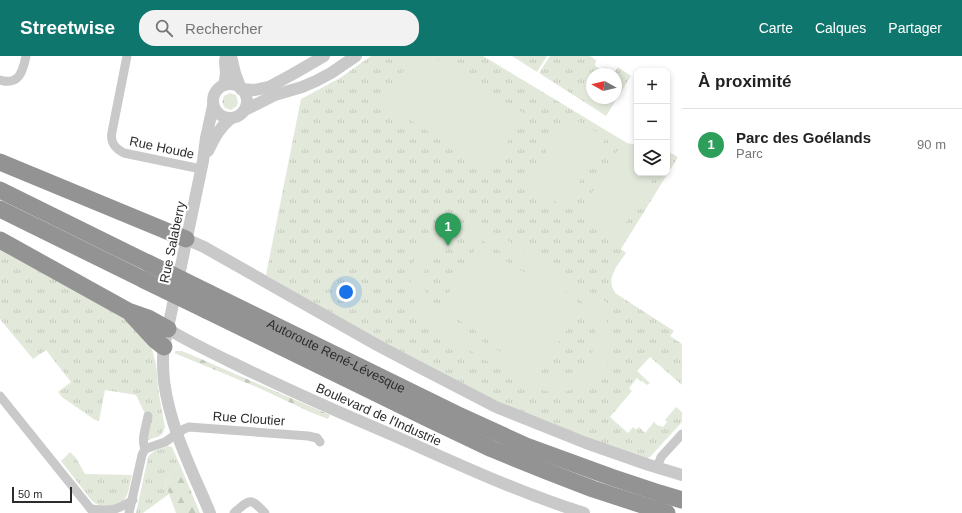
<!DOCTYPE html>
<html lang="fr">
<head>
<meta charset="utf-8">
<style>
  body { margin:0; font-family:Helvetica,sans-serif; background:#f2f2f2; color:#222 }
  .controls { position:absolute; right:12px; top:12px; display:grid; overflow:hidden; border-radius:8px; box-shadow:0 2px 6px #0003 }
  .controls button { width:36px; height:36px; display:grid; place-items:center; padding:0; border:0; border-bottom:1px solid #e0e0e0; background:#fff; color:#222; font:20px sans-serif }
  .compass { position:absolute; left:586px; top:12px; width:36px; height:36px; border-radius:50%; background:#fff; box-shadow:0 2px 6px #0003; rotate:278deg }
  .scale { position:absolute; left:12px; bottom:10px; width:60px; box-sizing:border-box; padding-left:4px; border:2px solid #2c2c2c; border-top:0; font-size:11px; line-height:14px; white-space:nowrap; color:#2c2c2c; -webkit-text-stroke:3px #fff; paint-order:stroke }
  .you { position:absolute; left:346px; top:236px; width:14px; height:14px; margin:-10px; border:3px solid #fff; border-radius:50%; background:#1a73e8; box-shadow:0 0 0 6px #1a73e833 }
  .badge { display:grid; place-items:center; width:26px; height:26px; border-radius:50%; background:#0f766e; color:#fff; font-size:13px; font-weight:700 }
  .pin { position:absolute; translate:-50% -33px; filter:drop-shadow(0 1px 2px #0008) }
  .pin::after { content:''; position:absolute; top:21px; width:14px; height:12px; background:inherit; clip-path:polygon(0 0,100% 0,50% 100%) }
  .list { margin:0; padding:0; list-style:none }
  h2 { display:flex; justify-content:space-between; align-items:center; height:52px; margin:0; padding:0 16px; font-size:17px }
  h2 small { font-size:13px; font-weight:400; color:#767676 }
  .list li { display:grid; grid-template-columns:26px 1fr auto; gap:12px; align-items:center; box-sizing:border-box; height:72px; padding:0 16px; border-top:1px solid #e0e0e0 }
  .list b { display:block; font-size:15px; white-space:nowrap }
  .list p { margin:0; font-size:13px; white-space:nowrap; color:#767676 }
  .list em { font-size:13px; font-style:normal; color:#767676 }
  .icon { flex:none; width:22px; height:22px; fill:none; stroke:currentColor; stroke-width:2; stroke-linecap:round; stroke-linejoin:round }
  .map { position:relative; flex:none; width:682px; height:457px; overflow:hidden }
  header { display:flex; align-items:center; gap:24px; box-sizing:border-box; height:56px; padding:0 20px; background:#0f766e; color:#fff }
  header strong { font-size:19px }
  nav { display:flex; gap:22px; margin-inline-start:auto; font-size:14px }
  .search { width:280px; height:36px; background:#f2f2f2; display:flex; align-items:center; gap:10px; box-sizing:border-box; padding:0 14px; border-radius:16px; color:#767676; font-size:15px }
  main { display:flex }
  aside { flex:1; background:#fff }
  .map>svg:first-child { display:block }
  .grass { fill:url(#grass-tufts); fill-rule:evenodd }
  .forest { fill:url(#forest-firs) }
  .garden { fill:#e2e9db; fill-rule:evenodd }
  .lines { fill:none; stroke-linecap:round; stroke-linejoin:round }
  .minor { stroke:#c9c9c9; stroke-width:9 }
  .tertiary { stroke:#c9c9c9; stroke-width:12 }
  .motorway { stroke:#939393; stroke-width:17 }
  .motorway-bridge { stroke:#939393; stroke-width:17 }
  .labels { text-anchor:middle; stroke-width:4; stroke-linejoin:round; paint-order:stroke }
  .street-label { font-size:13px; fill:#2c2c2c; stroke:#fff }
</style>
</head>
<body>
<header>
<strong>Streetwise</strong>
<div class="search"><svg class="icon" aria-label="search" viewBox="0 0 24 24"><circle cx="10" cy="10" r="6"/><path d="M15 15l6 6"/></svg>Rechercher</div>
<nav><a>Carte</a><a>Calques</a><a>Partager</a></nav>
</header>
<main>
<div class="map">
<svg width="682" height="457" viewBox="0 0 682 457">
  <defs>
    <pattern id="grass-tufts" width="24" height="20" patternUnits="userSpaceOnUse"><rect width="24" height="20" fill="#e2e9db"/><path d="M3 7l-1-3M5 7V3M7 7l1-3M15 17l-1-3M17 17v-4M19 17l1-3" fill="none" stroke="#c2c8bc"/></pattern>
    <pattern id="forest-firs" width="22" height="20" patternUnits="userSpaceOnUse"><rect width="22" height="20" fill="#e2e9db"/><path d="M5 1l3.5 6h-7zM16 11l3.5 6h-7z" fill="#c2c8bc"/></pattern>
  </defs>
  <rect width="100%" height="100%" fill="#fff"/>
  <g class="grass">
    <path d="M371,0H483L627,87L637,89V117H667V95L678,101L621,193L626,197C618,209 605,222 615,237L674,275L670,280L682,288V329L650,301L637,315L650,327L647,329L642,325L641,326L637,322L629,332L632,335L610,361L628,377L633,371L635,373H637L639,371L645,377L654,366L657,369L663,371L667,366L665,364L676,351L682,356V366L650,401L645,403L640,402L495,345L368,278L266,219L301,43L340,22Z"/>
    <path d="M512,0H547L537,16Z"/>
    <path d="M550,0H590L596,4L595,10L602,14L605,11L614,16L618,11L631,20L606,60L539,17ZM592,18H616V42H592Z"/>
    <path d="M230,37L236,39L238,46L237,50L231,54L225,52L222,46L224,40Z"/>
    <path d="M0,190L118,255L151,290L156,308L159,339L165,371L162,378L160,380L148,384L145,358L136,339L105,334L99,365L95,364L62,341L58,336L71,326L46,294L33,303L0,263Z"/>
    <path d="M168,390L172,391L180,409L165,425L169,438L143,457H136L148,401C153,394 161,393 168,390Z"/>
    <path d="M70,396L76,402L85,418L132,419C128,436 128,451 107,450C101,450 97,449 92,445L61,405Z"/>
  </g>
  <g class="forest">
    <path d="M176,295H182L187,297L330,359L328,363L310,356L259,332L174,297Z"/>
    <path d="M180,409L200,457H176L169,438L165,425Z"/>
  </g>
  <g class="garden">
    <path d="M413,0H432L525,58L490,114L384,48Z"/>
    <path d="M568,59L606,82L564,151L526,129Z"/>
    <path d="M620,91L637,101V117H657L616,183L578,159Z"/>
    <path d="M478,166L611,249L605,259C608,269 612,278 612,288C613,297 609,304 605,311C593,331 567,339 546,335C540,334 534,332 528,330L430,270C404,245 403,203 432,180C444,171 461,169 476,171ZM458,182C468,182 476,182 485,186L581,245C605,268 599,307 567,319C558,322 549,320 540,319L442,262C422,244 416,214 436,194C439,191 444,187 449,185C451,184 455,183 458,182Z"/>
    <path d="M478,188L581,251L541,315L439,252Z"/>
  </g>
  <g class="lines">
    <g class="minor">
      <path d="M127,0L112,76C110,86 114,92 124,97L201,113"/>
      <path d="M0,24C19,30 23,15 26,0"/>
      <path d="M0,340L94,457"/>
      <path d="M145,393C141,383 146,371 148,360"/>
      <path d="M657,412L661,401L682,378"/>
      <path d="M91,453C111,455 116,455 133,444"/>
      <path d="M129,457L142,399L145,393L165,386L184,373L189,371L308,380L317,382L320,386"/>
      <path d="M234,457C250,443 250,441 265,457"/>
    </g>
    <g class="tertiary">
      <path d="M231,0L235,17L241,33"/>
      <circle cx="230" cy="45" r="17"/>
      <path d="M224,29L226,18L225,5L226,0"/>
      <path d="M241,33L254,34L269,31L293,18L324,0"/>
      <path d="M245,54L275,39L302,31L316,25L331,17L356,0"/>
      <path d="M208,95C214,83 219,72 230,63"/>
      <path d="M186,183L204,191L377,289L413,308L496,351L586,387L649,409L682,419"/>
      <path d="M168,273C189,286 212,297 235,308C286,333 338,356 390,378C454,406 517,436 584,457"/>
      <path d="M210,457C192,414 170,372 164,325C163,314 162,302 164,291L203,105L206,82L213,50"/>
    </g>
    <g class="motorway">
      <path d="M0,106L186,183"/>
      <path d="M0,134L148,207"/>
      <path d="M0,153L144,224"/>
      <path d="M0,184L128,255L148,262L168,273"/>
      <path id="s1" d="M209,237L456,358L526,390L611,421L659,437L682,444"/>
      <path d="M206,254L427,362L492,393L546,415L593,433L667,457"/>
      <path d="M132,259L155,284L164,291"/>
    </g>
    <g class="motorway-bridge">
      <path d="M148,207L209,237"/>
      <path d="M144,224L206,254"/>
    </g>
  </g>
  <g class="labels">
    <g class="street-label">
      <text transform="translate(162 91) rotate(12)" y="5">Rue Houde</text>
      <text transform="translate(172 186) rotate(-78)" y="5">Rue Salaberry</text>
      <text dy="5" stroke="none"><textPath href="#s1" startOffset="142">Autoroute René-Lévesque</textPath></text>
      <text transform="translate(379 358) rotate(24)" y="5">Boulevard de l'Industrie</text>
      <text transform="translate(249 362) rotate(4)" y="5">Rue Cloutier</text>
    </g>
  </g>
</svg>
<div class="controls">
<button>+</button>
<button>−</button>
<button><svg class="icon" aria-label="layers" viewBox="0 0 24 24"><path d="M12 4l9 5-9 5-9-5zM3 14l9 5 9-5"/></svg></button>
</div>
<svg class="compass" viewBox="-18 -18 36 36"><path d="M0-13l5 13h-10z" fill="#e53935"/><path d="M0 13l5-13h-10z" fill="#767676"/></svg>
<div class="scale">50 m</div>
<div class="you"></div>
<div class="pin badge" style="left:448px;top:190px;background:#2e9e5b">1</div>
</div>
<aside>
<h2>À proximité<small></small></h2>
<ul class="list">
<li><span class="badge" style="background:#2e9e5b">1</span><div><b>Parc des Goélands</b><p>Parc</p></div><em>90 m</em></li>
</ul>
</aside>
</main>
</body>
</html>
